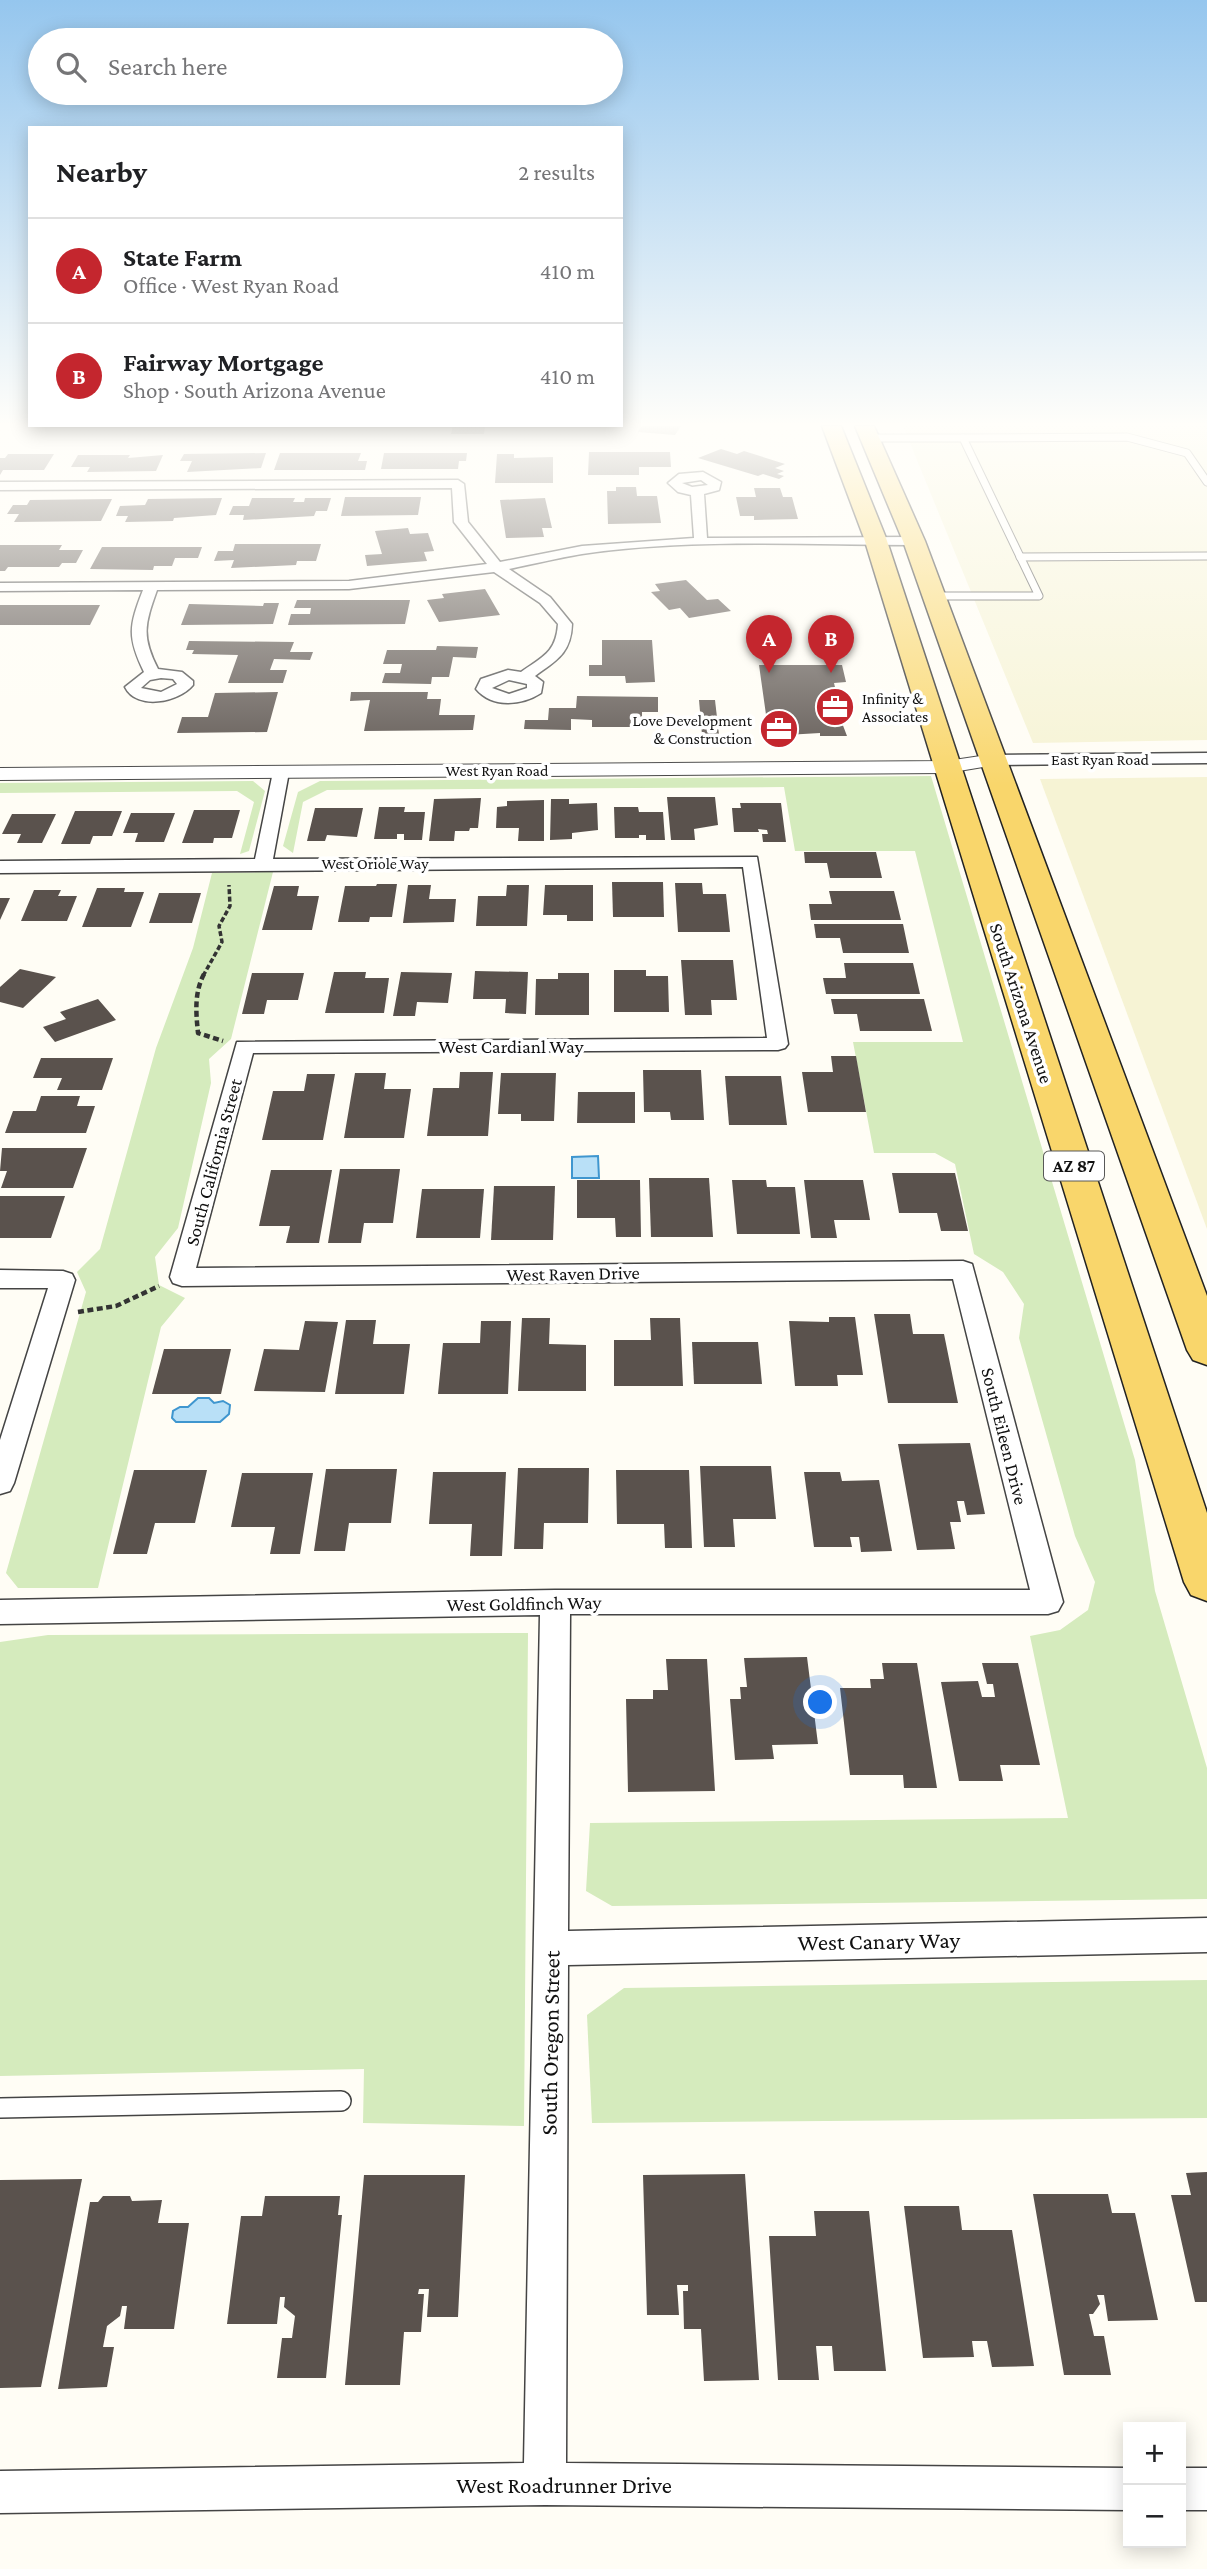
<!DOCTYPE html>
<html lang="en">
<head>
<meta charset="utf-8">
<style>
  body { margin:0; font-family:"Crimson Pro",serif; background:#f2f2f2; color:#202124 }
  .controls { position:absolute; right:21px; bottom:21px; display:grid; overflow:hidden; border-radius:0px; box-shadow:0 4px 18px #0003 }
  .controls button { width:63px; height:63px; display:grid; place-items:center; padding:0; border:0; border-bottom:2px solid #e0e0e0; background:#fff; color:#202124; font:35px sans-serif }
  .you { position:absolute; left:821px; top:1703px; width:24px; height:24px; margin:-18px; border:5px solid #fff; border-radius:50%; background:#1a73e8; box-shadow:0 0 0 10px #1a73e833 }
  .badge { display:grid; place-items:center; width:46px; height:46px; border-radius:50%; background:#c4262e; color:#fff; font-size:23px; font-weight:700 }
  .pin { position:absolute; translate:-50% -58px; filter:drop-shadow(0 2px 4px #0008) }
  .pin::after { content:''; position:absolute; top:37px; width:24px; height:21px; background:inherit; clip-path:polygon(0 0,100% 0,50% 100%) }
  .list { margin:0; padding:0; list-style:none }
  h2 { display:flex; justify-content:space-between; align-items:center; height:91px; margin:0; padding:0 28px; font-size:30px }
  h2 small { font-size:23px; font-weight:400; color:#757577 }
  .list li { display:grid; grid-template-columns:46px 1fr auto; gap:21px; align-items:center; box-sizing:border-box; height:105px; padding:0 28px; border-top:2px solid #e0e0e0 }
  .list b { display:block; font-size:26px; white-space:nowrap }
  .list p { margin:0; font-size:23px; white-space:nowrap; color:#757577 }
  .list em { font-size:23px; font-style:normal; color:#757577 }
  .icon { flex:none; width:38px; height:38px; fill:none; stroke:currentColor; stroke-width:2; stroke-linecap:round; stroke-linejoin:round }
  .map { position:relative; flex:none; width:1207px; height:2569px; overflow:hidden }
  .search { position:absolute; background:#fff; box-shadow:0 4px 18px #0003; left:28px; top:28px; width:595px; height:77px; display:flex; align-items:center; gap:18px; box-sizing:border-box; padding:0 24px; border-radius:38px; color:#757577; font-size:26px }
  .panel { position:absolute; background:#fff; box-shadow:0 4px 18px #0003; left:28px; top:126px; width:595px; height:301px; border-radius:0px }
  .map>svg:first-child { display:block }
  .farmland { fill:#f6f3d4 }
  .green { fill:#d5ebbd }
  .water { fill:#b9e0f7; stroke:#3f96cf; stroke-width:2 }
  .building { fill:#5a524d }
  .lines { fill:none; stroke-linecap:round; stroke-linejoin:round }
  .service-far1-casing { stroke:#444; stroke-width:9 }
  .service-casing { stroke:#444; stroke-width:22 }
  .minor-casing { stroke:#444; stroke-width:3 }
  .tertiary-casing { stroke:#444; stroke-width:2 }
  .primary-casing { stroke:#222; stroke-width:3 }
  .path-far1 { stroke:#333; stroke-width:3.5; stroke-dasharray:5 2.5; stroke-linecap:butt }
  .path { stroke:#333; stroke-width:4.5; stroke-dasharray:6 3.5; stroke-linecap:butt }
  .service-far1 { stroke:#fff; stroke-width:7 }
  .service { stroke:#fff; stroke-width:19 }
  .minor { fill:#fff; fill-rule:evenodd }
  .tertiary { fill:#fff; fill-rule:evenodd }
  .primary { fill:#f9d66b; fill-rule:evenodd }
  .labels { text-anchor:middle; stroke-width:7; stroke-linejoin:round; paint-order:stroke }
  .far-poi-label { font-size:16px; fill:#111; stroke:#fff; text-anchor:start }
  .far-street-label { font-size:16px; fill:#111; stroke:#fff }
  .shield { fill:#fff; stroke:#585858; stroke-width:2 }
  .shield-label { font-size:18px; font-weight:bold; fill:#111 }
  .street-label { font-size:19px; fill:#111; stroke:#fff }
  .near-street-label { font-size:23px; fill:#111; stroke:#fff }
</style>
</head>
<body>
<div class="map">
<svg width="1207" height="2569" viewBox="0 0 1207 2569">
  <rect width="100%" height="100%" fill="#fffdf5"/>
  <g class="farmland">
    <path d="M903,426H1207V740L1033,743Z"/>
    <path d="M1207,777V1229L1040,779Z"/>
  </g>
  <g class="green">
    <path d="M931,776L1135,1460L1155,1591L1207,1768V1899L612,1906L586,1891L590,1823L1068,1818L1030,1636L1060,1630L1088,1610L1095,1582L1075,1536L1019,1338L1024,1304L1003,1272L974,1254L955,1164L935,1153H874L853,1042H963L915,851H795L784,787L327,790L303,802L293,853L283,846L298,792L320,781Z"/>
    <path d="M253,781L265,791L249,851L240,854L254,802L237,791L0,793V783Z"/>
    <path d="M273,872L231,1039L209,1059L211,1083L178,1228L155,1257L159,1285L185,1298L161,1327L98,1588H18L6,1573L86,1292L77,1272L100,1249L156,1048L193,948L212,873Z"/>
    <path d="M528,1633L524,2126L363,2123L364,2069L0,2076V1642L48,1635Z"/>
    <path d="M1207,1980V2118L592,2123L587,2015L624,1988Z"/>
  </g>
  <g class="water">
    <path d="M598,1156L599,1178H572V1157Z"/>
    <path d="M198,1398H209L214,1403L223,1401L230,1405L229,1414L220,1422H176L172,1418L173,1411L180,1407H188Z"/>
  </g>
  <g class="building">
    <path d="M453,426H485L484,434H451Z"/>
    <path d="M642,426H681L675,435L638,432Z"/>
    <path d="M721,449L737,454L744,451L785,464L775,468L784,471L777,474L784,476L779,479L763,474L758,476L698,458Z"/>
    <path d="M589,452H670L671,467H639V475H588Z"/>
    <path d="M266,453L261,468L187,472L192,461H180L184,454Z"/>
    <path d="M280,453H361L358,461H367L365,470H274Z"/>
    <path d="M384,453H467L466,461H459L458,469H381Z"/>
    <path d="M8,454H54L44,470H3L0,475V458H5Z"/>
    <path d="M497,454H514V458L553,457V483H495Z"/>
    <path d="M78,455H130L128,458L163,455L156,471L87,472L90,467H71Z"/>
    <path d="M616,487H636L637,496H657L661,523L608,524L607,491H616Z"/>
    <path d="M754,488H780L783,497H792L798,519L754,520V516H740L736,497H756Z"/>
    <path d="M345,497H421L418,515L341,516Z"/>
    <path d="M222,498L216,515L174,518L173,521L125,522L128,516H116L120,506L145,505L148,499Z"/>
    <path d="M252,498H295L293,502H304L305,498H331L327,511H316L314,516L243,520L244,515H229L233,506H249Z"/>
    <path d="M545,498L552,528H542L544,537L506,538L500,500Z"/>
    <path d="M112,499L101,521L14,522L19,514H7L13,505H27L30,500Z"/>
    <path d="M408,528L410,534L428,533L434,551L424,552L427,561L367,566L365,555L382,554L375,531Z"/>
    <path d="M235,544H321L316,561H297L296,565L231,568L234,560L214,561L218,551H233Z"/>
    <path d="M0,545H62L59,550H83L76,563H62L59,567H8L5,571H0Z"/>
    <path d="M102,547H202L198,558H175L172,566H154L153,570L90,569Z"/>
    <path d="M686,580L707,600L718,599L731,611L689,618L680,608L669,610L651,592L660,591L655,584Z"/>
    <path d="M485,589L500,615L439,622L427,600L444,598L442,594Z"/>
    <path d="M297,600H410L405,624L288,625L291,614H310L311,608H294Z"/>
    <path d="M264,603H279L273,624L181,625L189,604L263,606Z"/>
    <path d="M0,605H100L90,625H0Z"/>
    <path d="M602,640H652L655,682L626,683L625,676H589V665H602Z"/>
    <path d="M189,641L294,642L290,652H313L310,660L274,659L270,670H287L283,683H228L238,655L192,654L194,650H186Z"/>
    <path d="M437,646L478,647L476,658L453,657L449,677H432L431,684L382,683L385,673H400L402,664H383L387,650H436Z"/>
    <path d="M759,665H842L846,682L834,683L838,700H845L848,715H839L847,736H820V733L769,736Z"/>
    <path d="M278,692L267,732L177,733L182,717H208L215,693Z"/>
    <path d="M351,692H428L427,699H441L439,715H475L473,730L364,731L370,700L350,701Z"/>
    <path d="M577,696L658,697V712H642V727H592V720L571,719V730L524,729L525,720H548L549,708H576Z"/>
    <path d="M699,700H715L719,735H702Z"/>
    <path d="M667,797H715L718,825L694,829L695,840H671Z"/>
    <path d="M481,798L478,828H470L469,831H455L454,841H429L434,799Z"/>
    <path d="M551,799H569V804L597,803L598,830L572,833V839L550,840Z"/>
    <path d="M544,800V841H518L519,828H496L497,807L507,806V801Z"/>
    <path d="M740,803H781L786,842H763L762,834H768L767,830L758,829L759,832H734L732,808H741Z"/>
    <path d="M379,807H405L404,812H425L422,840H404V834H397V839H374Z"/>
    <path d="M614,807H638L639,812H663L665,840H646V835H639V838H615Z"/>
    <path d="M315,808H363L357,837L327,835L325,841H307Z"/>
    <path d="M194,810H240L232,838H214L213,843H182Z"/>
    <path d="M75,811H122L112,836H93L90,844H61Z"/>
    <path d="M131,813H175L164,842H135L138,833H123Z"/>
    <path d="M12,814H56L42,843H17L21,834H2Z"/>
    <path d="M804,852H876L882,878H830L827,863H805Z"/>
    <path d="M612,882H663L664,917H613Z"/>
    <path d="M675,883H702L703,894H726L730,932H678Z"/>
    <path d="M377,884H397L392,917H370L369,922H338L345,886H376Z"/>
    <path d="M408,885H431L429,899H456L454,922L403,923Z"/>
    <path d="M507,885H529L527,926H476L478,896H506Z"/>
    <path d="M545,885H593V921H567V915H543Z"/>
    <path d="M274,886H299L297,896H319L312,930H262Z"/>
    <path d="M97,888H125L124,892H144L131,927H82Z"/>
    <path d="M34,890H61L58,896H77L67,921H21Z"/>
    <path d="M829,891H894L901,920H811L809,904H832Z"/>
    <path d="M159,893H201L192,923H149Z"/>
    <path d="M0,898H10L0,920Z"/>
    <path d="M814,924H903L909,953H843L840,938H816Z"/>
    <path d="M681,960H733L737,1000H711L712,1015H685Z"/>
    <path d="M844,963H913L920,994H826L823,978H846Z"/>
    <path d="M20,969L56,977L23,1008L0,1002V987Z"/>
    <path d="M614,970H646V976H668L669,1012H614Z"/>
    <path d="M475,971L528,972L526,1014L505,1013L506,999H473Z"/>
    <path d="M334,972H366L365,978H389L384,1013H325Z"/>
    <path d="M401,972L452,973L448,1003L417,1002L415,1016H393Z"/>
    <path d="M252,973H304L298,1000H267L264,1014H242Z"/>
    <path d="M558,973H589V1015H535L536,979H558Z"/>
    <path d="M98,999L116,1020L55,1042L43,1027L66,1019L60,1012Z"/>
    <path d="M831,999H924L932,1031H860L857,1014H834Z"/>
    <path d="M831,1056H856L866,1112H808L802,1072H833Z"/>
    <path d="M41,1058H113L102,1090H57L62,1078H33Z"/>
    <path d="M643,1070H701L704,1120H671L670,1112H644Z"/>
    <path d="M460,1072H493L488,1136H427L433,1088H459Z"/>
    <path d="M355,1073H386L384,1089H411L404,1138H344Z"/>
    <path d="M501,1073H556L554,1121H521V1114H498Z"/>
    <path d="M307,1074H335L323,1140H262L273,1091H304Z"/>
    <path d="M725,1076H781L787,1125H729Z"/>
    <path d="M578,1092H635V1123H577Z"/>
    <path d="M41,1096H80L77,1106H95L86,1133H5L13,1111H36Z"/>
    <path d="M2,1148H87L73,1188H1L7,1171H0Z"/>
    <path d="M340,1169H400L393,1223H364L361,1243H328Z"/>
    <path d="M271,1170H332L319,1243H286L290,1226H259Z"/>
    <path d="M892,1173H955L968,1231H941L937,1213H899Z"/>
    <path d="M649,1178H709L713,1237H651Z"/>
    <path d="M577,1180H640L641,1237H616L615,1218H577Z"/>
    <path d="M732,1180H766L767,1187H795L800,1234H737Z"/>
    <path d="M804,1180H863L870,1220H834L837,1238H811Z"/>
    <path d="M494,1186H555L553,1240H491Z"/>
    <path d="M422,1189H484L480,1238H416Z"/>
    <path d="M0,1196H65L51,1238H0Z"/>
    <path d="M874,1314H910L913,1334H944L958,1403H888Z"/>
    <path d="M829,1317H855L863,1375H837L838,1386H795L789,1321L829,1322Z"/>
    <path d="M522,1318H550L549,1344L586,1345V1391H518Z"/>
    <path d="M650,1318H680L683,1386H614V1340H651Z"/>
    <path d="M346,1320H376L373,1344H410L404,1394H335Z"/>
    <path d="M305,1321L338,1322L325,1392L254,1391L264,1349L299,1350Z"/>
    <path d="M481,1321H511L508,1394H438L443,1343H480Z"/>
    <path d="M692,1342H758L762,1384H694Z"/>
    <path d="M164,1349H231L221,1394H152Z"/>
    <path d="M970,1443L985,1514L967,1515L964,1501H957L961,1522H950L955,1549L917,1550L898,1444Z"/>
    <path d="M700,1466H771L776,1519H733L735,1547H704Z"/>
    <path d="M518,1468H589L588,1523H544L543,1549H514Z"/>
    <path d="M326,1469H397L391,1523H349L345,1551H314Z"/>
    <path d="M134,1470H207L195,1523H155L147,1554H113Z"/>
    <path d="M616,1470H689L692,1548H665L664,1524H617Z"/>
    <path d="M433,1472H506L502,1556H470L472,1524H429Z"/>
    <path d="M804,1472H840L842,1481L879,1480L892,1551L861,1552L859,1537H850L852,1547H814Z"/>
    <path d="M242,1473H313L300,1554H270L275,1527H231Z"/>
    <path d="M807,1657L818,1744L772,1745L774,1759L735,1760L730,1699H741L740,1687H747L744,1658Z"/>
    <path d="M666,1659H707L715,1791L628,1792L626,1699H653V1690H668Z"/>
    <path d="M882,1663H917L937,1788H904L903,1775H850L840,1688H871L870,1679H884Z"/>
    <path d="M982,1663H1018L1040,1765H1000L1003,1781H959L941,1682L978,1681L982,1697H995L993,1684H987Z"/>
    <path d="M1207,2172V2302H1195L1171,2195H1191L1186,2173Z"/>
    <path d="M745,2174L759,2380L704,2381L701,2329H684L683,2291H688V2285H677L679,2315H647L643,2175Z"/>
    <path d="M364,2175H465L458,2317H427L429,2289H419L418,2294H424L421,2332H404L400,2385H345Z"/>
    <path d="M82,2179L41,2387L0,2388V2180Z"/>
    <path d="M1033,2194H1108L1112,2213H1135L1158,2320L1108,2321L1104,2295H1097L1100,2304L1093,2314H1089L1094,2336H1104L1111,2375H1064Z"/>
    <path d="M103,2196H130L132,2201L162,2200L158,2223H189L174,2329H124L127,2306H122L120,2316L107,2326L103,2347H114L107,2387L58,2389L90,2202H98Z"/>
    <path d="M265,2196H340L338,2215H342L326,2378H277L282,2338H292L295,2316L284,2307L285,2297H280L277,2324H227L241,2216H262Z"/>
    <path d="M904,2206H959L962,2230H1012L1034,2366L992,2367L987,2341H972L974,2357L923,2358Z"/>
    <path d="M814,2211H869L886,2371H834L832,2346H816L819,2380H778L769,2236H816Z"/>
  </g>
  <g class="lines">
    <g class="service-far1-casing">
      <g id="service-far1">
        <path d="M870,438H963L1039,596H934"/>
        <path d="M963,438L1127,437L1187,453L1207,482"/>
        <path d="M1020,557L1207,556"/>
      </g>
    </g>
    <g class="service-casing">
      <path id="service" d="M0,2108L341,2101"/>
    </g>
    <g class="minor-casing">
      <g id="minor">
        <path d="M703,472L721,482L719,490L704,494L707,538L914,537L921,541L914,545C806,545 690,538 582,554C558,558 533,564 509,569L550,597L572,624C571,653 557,660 535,676L543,682L541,693C521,706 492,708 476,689L481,679L508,670L521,672C542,657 556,653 558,624L540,603L494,572L349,589L157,590C145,624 141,636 158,669L182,672L193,681V685C179,702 137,711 125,687L144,672C127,637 129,626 143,590L0,591V583L349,581L487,564L454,522L452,488L0,490V482L458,480L464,484L468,522L500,562L582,546L694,538L691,495L678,492L668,483L679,474ZM701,480L708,485L692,487L682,483ZM161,678L173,679L177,684L161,692L141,688L150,680ZM509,680L527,684V688L509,694L492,688Z"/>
        <path d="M1207,753V763L994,765L986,760L994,755Z"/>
        <path d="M281,767L289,772L273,859L757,857L788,1044L785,1048L778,1050L253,1053L196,1268L963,1261L972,1264L1063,1602L1058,1611L1048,1614H570L568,1931L1207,1918V1952L568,1965L566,2463L1128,2468V2510L545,2505L0,2513V2471L524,2463L540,1615L0,1624V1600L555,1590H1030L953,1279L182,1286L173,1283L170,1277L237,1042L767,1038L743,867L0,873V861L255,859L273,772Z"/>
        <path d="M0,1270L63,1271L72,1274L75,1280L14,1483L10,1491L0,1494V1440L48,1288H0Z"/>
        <rect x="1181" y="2468" width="26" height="42"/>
      </g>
    </g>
    <g class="tertiary-casing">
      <path id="tertiary" d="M994,754L1001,756L1004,760L1001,764L947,773L0,780V768L947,761Z"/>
    </g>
    <g class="primary-casing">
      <g id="primary">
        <path d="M822,426H841L886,538L1207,1513V1601L1191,1595L1184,1582L864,538Z"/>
        <path d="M855,426H874L925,541L1207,1296V1365L1193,1360L1187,1350L903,541Z"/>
      </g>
    </g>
    <path class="path-far1" d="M203,976L222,942L219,926L230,906L229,885"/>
    <g class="path">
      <path d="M204,974C194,993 196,1013 198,1033L223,1041"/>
      <path d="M78,1312L116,1306L159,1286"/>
    </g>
    <use href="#service-far1" class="service-far1"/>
    <use href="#service" class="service"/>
    <use href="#minor" class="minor"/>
    <use href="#tertiary" class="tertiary"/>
    <use href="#primary" class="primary"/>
  </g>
  <linearGradient id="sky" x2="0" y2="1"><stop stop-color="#95c6ee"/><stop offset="0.54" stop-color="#fffefa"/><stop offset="1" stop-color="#fffefa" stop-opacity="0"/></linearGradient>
  <rect width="1207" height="786" fill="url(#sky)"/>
  <defs>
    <g id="office-disc" transform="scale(2.0125)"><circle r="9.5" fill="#c4262e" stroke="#fff"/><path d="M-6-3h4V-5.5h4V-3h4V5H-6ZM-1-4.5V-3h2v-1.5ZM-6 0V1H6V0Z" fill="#fff"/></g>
  </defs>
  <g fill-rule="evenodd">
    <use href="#office-disc" x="835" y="707"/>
    <use href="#office-disc" x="779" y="729"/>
  </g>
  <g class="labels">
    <g class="far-poi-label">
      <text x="862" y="704">Infinity &amp;<tspan x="862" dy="18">Associates</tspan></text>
      <text x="752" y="726" text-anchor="end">Love Development<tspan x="752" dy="18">&amp; Construction</tspan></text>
    </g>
    <g class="far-street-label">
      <text x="1100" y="765">East Ryan Road</text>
      <text x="497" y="776">West Ryan Road</text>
      <text x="375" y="869">West Oriole Way</text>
    </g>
    <rect class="shield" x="1044" y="1151.5" width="60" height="29" rx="5"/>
    <g class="shield-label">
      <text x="1074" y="1172">AZ 87</text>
    </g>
    <g class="street-label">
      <text transform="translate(1022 1003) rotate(72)" y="7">South Arizona Avenue</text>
      <text x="511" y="1053">West Cardianl Way</text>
      <text transform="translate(213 1162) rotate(-75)" y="7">South California Street</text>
      <text transform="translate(573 1273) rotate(-1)" y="7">West Raven Drive</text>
      <text transform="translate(1005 1436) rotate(76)" y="7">South Eileen Drive</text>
      <text transform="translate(524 1603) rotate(-1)" y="7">West Goldfinch Way</text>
    </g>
    <g class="near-street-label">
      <text transform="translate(879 1941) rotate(-1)" y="8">West Canary Way</text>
      <text transform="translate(550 2043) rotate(-89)" y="8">South Oregon Street</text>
      <text x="564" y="2493">West Roadrunner Drive</text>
    </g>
  </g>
</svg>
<div class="controls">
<button>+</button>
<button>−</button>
</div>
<div class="you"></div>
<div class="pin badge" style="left:769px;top:673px">A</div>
<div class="pin badge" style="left:831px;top:673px">B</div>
<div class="search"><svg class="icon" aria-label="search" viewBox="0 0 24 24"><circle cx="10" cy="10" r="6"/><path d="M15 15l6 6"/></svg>Search here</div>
<section class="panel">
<h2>Nearby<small>2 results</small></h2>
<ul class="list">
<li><span class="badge">A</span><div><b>State Farm</b><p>Office · West Ryan Road</p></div><em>410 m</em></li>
<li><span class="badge">B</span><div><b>Fairway Mortgage</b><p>Shop · South Arizona Avenue</p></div><em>410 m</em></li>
</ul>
</section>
</div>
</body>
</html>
